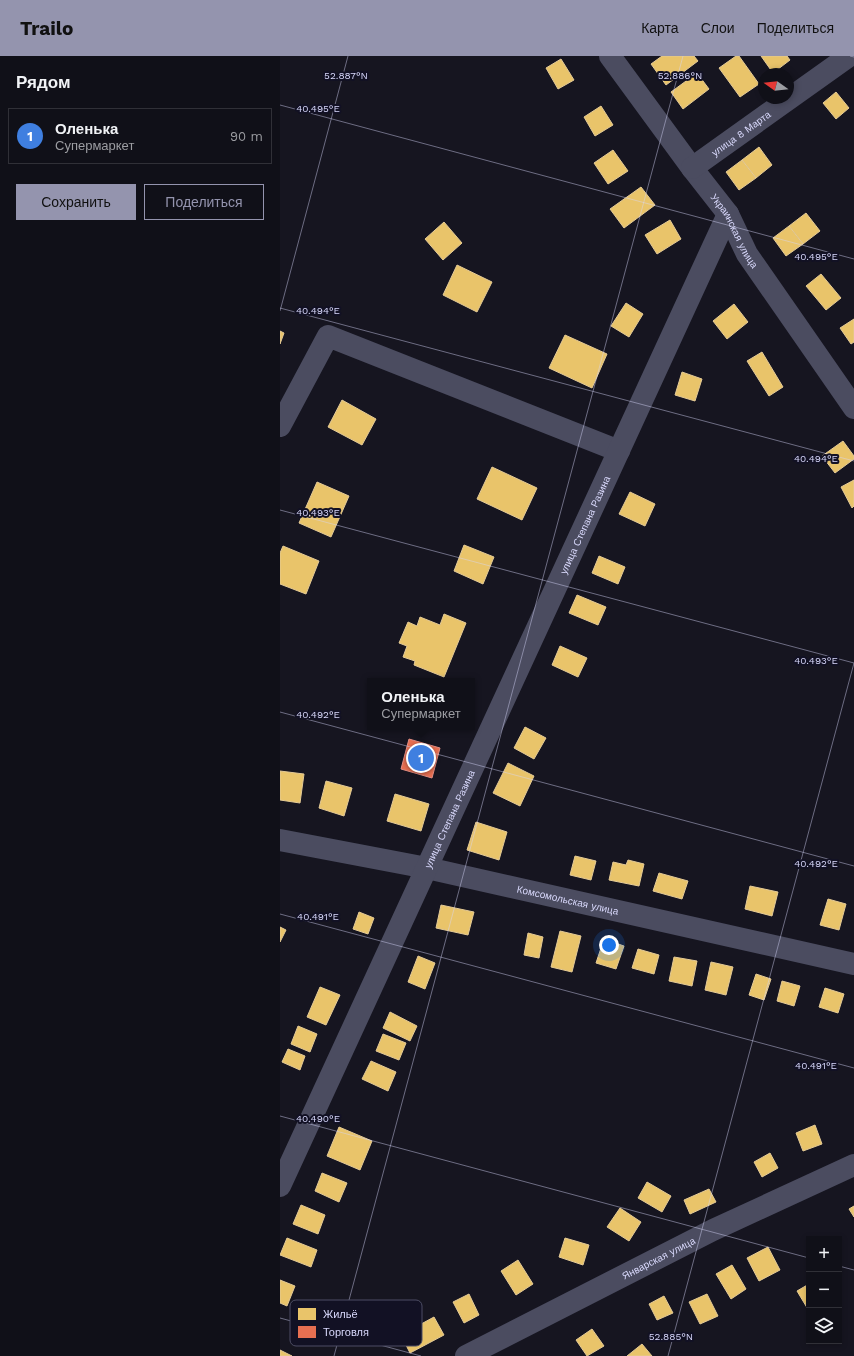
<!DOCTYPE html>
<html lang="ru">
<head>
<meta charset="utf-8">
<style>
  body { margin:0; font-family:"Work Sans",sans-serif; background:#191921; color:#f1f3f6 }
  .controls { position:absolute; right:12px; bottom:12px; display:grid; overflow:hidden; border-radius:0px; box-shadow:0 2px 6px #0003 }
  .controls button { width:36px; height:36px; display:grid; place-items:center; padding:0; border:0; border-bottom:1px solid #303037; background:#101018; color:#f1f3f6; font:20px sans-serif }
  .compass { position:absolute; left:478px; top:12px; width:36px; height:36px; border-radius:50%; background:#101018; box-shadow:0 2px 6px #0003; rotate:285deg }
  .you { position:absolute; left:329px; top:889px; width:14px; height:14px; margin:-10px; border:3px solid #fff; border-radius:50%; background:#1a73e8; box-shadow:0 0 0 6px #1a73e833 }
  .badge { display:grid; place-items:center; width:26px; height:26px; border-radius:50%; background:#9494ae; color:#fff; font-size:13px; font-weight:700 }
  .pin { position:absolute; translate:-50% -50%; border:2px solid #fff; box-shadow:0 1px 4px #0006 }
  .popup { position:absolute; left:87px; top:622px; width:108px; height:52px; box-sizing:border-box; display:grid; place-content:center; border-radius:0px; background:#101018; filter:drop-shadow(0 1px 3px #0005); font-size:13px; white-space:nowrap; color:#9c9da2 }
  .popup b { font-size:15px; color:#f1f3f6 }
  .popup::after { content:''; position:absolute; left:50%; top:100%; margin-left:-8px; border:8px solid transparent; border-top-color:#101018 }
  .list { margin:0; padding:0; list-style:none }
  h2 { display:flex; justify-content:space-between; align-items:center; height:52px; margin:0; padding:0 16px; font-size:17px }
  h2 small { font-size:13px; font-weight:400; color:#9c9da2 }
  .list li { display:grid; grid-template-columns:26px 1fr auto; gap:12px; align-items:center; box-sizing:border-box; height:56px; margin:0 8px 8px; padding:0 8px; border:1px solid #303037; border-radius:0px }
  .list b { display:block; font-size:15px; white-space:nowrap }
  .list p { margin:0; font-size:13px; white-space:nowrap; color:#9c9da2 }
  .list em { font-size:13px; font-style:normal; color:#9c9da2 }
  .actions { display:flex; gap:8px; padding:12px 16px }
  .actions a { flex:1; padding:9px 0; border:1px solid #9494ae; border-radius:0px; text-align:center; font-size:14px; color:#9494ae }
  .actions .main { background:#9494ae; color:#111 }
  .icon { flex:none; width:22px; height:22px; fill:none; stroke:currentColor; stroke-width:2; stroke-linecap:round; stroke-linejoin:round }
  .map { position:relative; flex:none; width:574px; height:1300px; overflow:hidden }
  header { display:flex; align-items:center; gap:24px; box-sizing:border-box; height:56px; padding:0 20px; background:#9494ae; color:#111 }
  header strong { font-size:19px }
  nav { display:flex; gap:22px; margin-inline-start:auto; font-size:14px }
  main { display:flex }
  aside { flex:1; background:#101018 }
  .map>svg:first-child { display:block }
  .homes { fill:#e9c46a; stroke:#e4ca96 }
  .shops { fill:#e76f51; stroke:#e28e84 }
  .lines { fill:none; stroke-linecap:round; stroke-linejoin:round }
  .street { stroke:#4b4c60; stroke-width:22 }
  .ticks { fill:none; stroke:#d8d8fb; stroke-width:1; stroke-opacity:0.45 }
  .labels { text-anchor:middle; stroke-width:4; stroke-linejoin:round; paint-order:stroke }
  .street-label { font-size:10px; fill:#d8d8fb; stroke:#121124 }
  .key { fill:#121124; stroke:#4d4d64; stroke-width:1 }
  .key-label { font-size:11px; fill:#d8d8fb }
  .ticks-label { font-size:10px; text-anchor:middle; fill:#d8d8fb; stroke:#121124; stroke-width:4; stroke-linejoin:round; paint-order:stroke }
</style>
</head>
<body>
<header>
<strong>Trailo</strong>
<nav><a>Карта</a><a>Слои</a><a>Поделиться</a></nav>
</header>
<main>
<aside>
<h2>Рядом<small></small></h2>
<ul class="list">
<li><span class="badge" style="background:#3f7fe0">1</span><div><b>Оленька</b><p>Супермаркет</p></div><em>90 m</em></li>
</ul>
<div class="actions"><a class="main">Сохранить</a><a>Поделиться</a></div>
</aside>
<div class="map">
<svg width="574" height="1300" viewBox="0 0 574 1300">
  <rect width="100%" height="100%" fill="#161520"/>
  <g class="homes">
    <path d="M382,0H414L418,5L386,29L371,8Z"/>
    <path d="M456,0H459L479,28L460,41L439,12Z"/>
    <path d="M481,0H507L510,4L493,17Z"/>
    <path d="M281,3L294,24L278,33L266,12Z"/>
    <path d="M417,17L429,33L403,53L391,36Z"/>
    <path d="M556,36L569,52L556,63L543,47Z"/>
    <path d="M321,50L333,69L315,80L304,61Z"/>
    <path d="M479,91L492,109L476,122L462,104Z"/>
    <path d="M333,94L348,115L328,128L314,107Z"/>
    <path d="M462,104L476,122L459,134L446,116Z"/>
    <path d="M361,131L375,149L344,172L330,153Z"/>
    <path d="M526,157L540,175L523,188L509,170Z"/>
    <path d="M390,164L401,183L377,198L365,179Z"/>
    <path d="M164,166L182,187L163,204L145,183Z"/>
    <path d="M509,170L523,188L506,200L493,182Z"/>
    <path d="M177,209L212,226L197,256L163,239Z"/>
    <path d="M541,218L561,242L546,254L526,230Z"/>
    <path d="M346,247L363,258L349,281L331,270Z"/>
    <path d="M454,248L468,266L447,283L433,265Z"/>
    <path d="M574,263V286L571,288L560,272Z"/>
    <path d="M0,275L4,277L0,288Z"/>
    <path d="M285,279L327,298L312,332L269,312Z"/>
    <path d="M482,296L503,331L489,340L467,305Z"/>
    <path d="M402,316L422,323L415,345L395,339Z"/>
    <path d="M62,344L96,363L82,389L48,371Z"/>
    <path d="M563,385L574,400V403L555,417L542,400Z"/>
    <path d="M212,411L257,432L242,464L197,443Z"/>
    <path d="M574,424V450L572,452L561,431Z"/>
    <path d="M37,426L69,440L51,481L19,467Z"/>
    <path d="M350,436L375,448L365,470L339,458Z"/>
    <path d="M184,489L214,501L203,528L174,515Z"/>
    <path d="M3,490L39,505L26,538L0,528V497Z"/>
    <path d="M319,500L345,511L338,528L312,517Z"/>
    <path d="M297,539L326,551L318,569L289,557Z"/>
    <path d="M164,558L186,567L164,621L134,609L135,605L123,601L127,590L119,587L128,566L137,570L140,561L160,569Z"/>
    <path d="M280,590L307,602L298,621L272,609Z"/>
    <path d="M245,671L266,682L254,703L234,692Z"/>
    <path d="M228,707L254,720L240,750L213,737Z"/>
    <path d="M0,715L24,718L20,747L0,744Z"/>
    <path d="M46,725L72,732L64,760L39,752Z"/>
    <path d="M115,738L149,748L141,775L107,765Z"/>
    <path d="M196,766L227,776L219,804L187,794Z"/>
    <path d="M295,800L316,805L311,824L290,819Z"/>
    <path d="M348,804L364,808L359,830L329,824L333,806L346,809Z"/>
    <path d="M379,817L408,825L402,843L373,835Z"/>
    <path d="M470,830L498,836L492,860L465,853Z"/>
    <path d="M548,843L566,848L559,874L540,869Z"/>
    <path d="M161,849L194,856L188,879L156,872Z"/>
    <path d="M79,856L94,862L88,878L73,873Z"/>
    <path d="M0,871L6,874L0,886Z"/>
    <path d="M280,875L301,880L292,916L271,911Z"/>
    <path d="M248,877L263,881L259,902L244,899Z"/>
    <path d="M324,883L344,890L336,913L316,907Z"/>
    <path d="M358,893L379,899L374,918L352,912Z"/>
    <path d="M138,900L155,907L145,933L128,926Z"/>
    <path d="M394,901L417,905L412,930L389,925Z"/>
    <path d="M431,906L453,911L446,939L425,934Z"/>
    <path d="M476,918L491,923L484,944L469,939Z"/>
    <path d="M502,925L520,930L514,950L497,945Z"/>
    <path d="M40,931L60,939L46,969L27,961Z"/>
    <path d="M545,932L564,938L558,957L539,951Z"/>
    <path d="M110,956L137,970L130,985L103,972Z"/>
    <path d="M18,970L37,978L30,996L11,988Z"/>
    <path d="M103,978L126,987L119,1004L96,995Z"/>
    <path d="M8,993L25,1000L20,1014L2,1006Z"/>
    <path d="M91,1005L116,1016L108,1035L82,1023Z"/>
    <path d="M535,1069L542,1088L523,1095L516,1077Z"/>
    <path d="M59,1071L92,1085L80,1114L47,1100Z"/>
    <path d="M490,1097L498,1112L482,1121L474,1106Z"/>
    <path d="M42,1117L67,1127L59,1146L35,1135Z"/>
    <path d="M367,1126L391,1140L382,1156L358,1142Z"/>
    <path d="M429,1133L436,1146L410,1158L404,1144Z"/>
    <path d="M21,1149L45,1159L38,1178L13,1168Z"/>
    <path d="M574,1150V1161L569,1153Z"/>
    <path d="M340,1152L361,1166L349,1185L327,1171Z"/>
    <path d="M7,1182L37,1194L31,1211L0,1199Z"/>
    <path d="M285,1182L309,1189L303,1209L279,1201Z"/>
    <path d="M488,1191L500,1214L479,1225L467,1202Z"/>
    <path d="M238,1204L253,1228L236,1239L221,1215Z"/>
    <path d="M452,1209L466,1233L451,1243L436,1218Z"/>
    <path d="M0,1224L15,1230L7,1250L0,1247Z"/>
    <path d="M529,1228V1255L517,1235Z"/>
    <path d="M189,1238L199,1259L184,1267L173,1246Z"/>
    <path d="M427,1238L438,1260L420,1268L409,1246Z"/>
    <path d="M384,1240L393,1257L377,1264L369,1248Z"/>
    <path d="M154,1261L164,1279L130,1297L121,1279Z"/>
    <path d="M312,1273L324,1290L307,1300L296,1284Z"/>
    <path d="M362,1288L372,1300H347Z"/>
    <path d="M0,1294L12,1300H0Z"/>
  </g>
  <path class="shops" d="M129,683L160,692L152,722L121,713Z"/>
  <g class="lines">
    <g class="street">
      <path id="s1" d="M330,0L412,112L448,158L467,198L574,352"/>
      <path id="s2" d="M412,112L569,0"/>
      <path d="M0,370L48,280L339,395"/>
      <path id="s3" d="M0,784L147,812L574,908"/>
      <path id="s4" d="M0,1130L448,158"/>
      <path id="s5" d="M186,1300L433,1174L574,1109"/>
    </g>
  </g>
  <path class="ticks" d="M570,0L574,1M0,49L574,203M0,252L574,405M0,255L68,0M0,454L574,607M0,656L574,810M0,858L574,1012M0,1060L529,1202M559,1210L574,1214M0,1262L141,1300M54,1300L403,0M388,1300L574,607"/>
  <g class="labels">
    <g class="street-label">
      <text dy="4" stroke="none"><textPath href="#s2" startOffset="60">улица 8 Марта</textPath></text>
      <text dy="4" stroke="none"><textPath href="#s1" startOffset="215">Украинская улица</textPath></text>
      <text dy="4" stroke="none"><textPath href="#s4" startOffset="728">улица Степана Разина</textPath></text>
      <text dy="4" stroke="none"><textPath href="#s4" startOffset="404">улица Степана Разина</textPath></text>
      <text dy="4" stroke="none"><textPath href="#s3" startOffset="294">Комсомольская улица</textPath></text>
      <text dy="4" stroke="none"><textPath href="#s5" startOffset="216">Январская улица</textPath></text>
    </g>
  </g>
  <rect x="10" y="1244" width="132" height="46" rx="6" class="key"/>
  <rect x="18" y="1252" width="18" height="12" fill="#e9c46a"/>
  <rect x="18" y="1270" width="18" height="12" fill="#e76f51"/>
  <g class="key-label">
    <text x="43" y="1262">Жильё</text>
    <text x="43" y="1280">Торговля</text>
  </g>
  <g class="ticks-label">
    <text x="66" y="23">52.887°N</text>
    <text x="400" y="23">52.886°N</text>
    <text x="38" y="56">40.495°E</text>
    <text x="536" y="204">40.495°E</text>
    <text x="38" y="258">40.494°E</text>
    <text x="536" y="406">40.494°E</text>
    <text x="38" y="460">40.493°E</text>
    <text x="536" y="608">40.493°E</text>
    <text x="38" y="662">40.492°E</text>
    <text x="536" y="811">40.492°E</text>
    <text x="38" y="864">40.491°E</text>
    <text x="536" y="1013">40.491°E</text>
    <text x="38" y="1066">40.490°E</text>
    <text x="391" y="1284">52.885°N</text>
  </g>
</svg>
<div class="controls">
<button>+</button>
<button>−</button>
<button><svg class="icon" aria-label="layers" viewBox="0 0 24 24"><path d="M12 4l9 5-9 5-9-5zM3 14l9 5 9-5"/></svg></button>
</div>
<svg class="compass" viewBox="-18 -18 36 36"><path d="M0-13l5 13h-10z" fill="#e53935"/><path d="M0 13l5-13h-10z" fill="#9c9da2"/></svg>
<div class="you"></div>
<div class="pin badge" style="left:141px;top:702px;background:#3f7fe0">1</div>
<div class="popup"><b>Оленька</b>Супермаркет</div>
</div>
</main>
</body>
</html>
